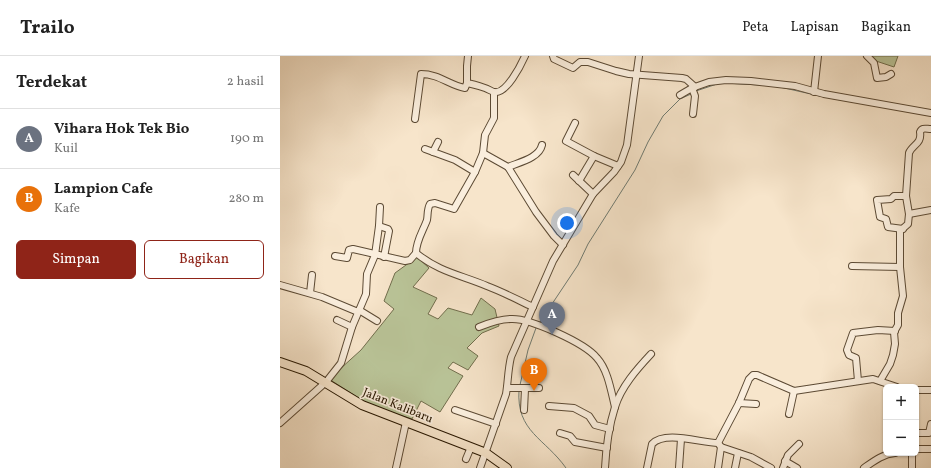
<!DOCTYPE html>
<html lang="id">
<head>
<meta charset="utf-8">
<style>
  body { margin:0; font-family:Vollkorn,serif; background:#f6f6f6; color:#222 }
  .controls { position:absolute; right:12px; bottom:12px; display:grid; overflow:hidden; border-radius:6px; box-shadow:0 1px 3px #0004 }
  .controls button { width:36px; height:36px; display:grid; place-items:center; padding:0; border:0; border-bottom:1px solid #e0e0e0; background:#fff; color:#222; font:20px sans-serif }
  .you { position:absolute; left:287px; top:167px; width:14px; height:14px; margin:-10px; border:3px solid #fff; border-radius:50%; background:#1a73e8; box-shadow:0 0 0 6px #1a73e833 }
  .badge { display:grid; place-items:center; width:26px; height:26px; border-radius:50%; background:#8f2418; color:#fff; font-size:13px; font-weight:700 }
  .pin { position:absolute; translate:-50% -33px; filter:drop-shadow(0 1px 2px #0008) }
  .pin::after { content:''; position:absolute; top:21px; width:14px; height:12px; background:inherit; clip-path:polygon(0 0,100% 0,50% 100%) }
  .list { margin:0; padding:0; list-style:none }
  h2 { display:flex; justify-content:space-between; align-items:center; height:52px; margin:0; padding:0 16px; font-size:17px }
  h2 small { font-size:13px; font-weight:400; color:#767676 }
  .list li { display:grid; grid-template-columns:26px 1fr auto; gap:12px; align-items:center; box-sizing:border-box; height:60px; padding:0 16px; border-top:1px solid #e0e0e0 }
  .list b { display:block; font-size:15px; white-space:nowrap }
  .list p { margin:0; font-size:13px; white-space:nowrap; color:#767676 }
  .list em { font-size:13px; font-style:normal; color:#767676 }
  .actions { display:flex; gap:8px; padding:12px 16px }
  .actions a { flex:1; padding:9px 0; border:1px solid #8f2418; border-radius:6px; text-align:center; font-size:14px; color:#8f2418 }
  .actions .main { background:#8f2418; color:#fff }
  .map { position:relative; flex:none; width:651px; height:412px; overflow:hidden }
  header { display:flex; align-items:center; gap:24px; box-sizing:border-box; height:56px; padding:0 20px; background:#fff; border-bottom:1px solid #e0e0e0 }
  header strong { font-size:19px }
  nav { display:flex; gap:22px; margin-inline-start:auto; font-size:14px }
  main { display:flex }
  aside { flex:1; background:#fff }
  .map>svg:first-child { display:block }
  .green { fill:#bac599; stroke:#716e4d }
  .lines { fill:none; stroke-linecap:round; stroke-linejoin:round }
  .stream { stroke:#6f7b72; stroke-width:1 }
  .minor-casing { stroke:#5c4a34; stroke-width:8 }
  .major-casing { stroke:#281701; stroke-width:10 }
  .minor { stroke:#faeedd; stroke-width:6 }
  .major { stroke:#f7e5cb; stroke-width:8 }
  .labels { text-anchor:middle; stroke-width:3.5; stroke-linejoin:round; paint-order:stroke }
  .street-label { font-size:12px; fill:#281701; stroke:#faeedd }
</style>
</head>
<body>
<header>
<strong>Trailo</strong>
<nav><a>Peta</a><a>Lapisan</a><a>Bagikan</a></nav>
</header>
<main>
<aside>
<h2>Terdekat<small>2 hasil</small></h2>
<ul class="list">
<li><span class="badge" style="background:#6b7280">A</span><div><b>Vihara Hok Tek Bio</b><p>Kuil</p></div><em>190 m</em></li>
<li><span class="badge" style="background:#e8710a">B</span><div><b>Lampion Cafe</b><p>Kafe</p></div><em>280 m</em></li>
</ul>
<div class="actions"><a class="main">Simpan</a><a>Bagikan</a></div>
</aside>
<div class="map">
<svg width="651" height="412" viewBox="0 0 651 412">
  <rect width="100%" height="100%" fill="#f7e5cb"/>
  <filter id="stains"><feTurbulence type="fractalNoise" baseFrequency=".005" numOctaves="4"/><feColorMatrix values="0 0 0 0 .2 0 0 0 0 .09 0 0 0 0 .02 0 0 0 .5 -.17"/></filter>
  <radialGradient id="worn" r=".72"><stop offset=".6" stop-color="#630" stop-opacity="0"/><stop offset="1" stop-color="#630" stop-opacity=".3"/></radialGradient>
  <g class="green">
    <path d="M591,0H618L614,11L590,3Z"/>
    <path d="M137,201L149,212L133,231L157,242L148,258L158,263L168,252L192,259L201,242L215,253L219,270L202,277L187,292L198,300L188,314L173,306L168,312L183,320L160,356L141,345L132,363L91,350L49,323L81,294L114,253L104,245L115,217Z"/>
  </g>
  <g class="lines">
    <g class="stream">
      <path d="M446,27L479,29"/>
      <path d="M500,31L544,41"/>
      <path d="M416,35L437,28"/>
      <path d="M549,42L573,46"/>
      <path d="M260,266L298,209L308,188L355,114L368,86L383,60L400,43L411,38"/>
      <path d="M240,329L248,294L256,272"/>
      <path d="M239,334C236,376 265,382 286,412"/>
    </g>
    <g class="minor-casing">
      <g id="minor">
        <path d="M188,0L187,10V27C193,28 199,30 205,32C208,33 211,35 214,36C226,39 241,9 245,0"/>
        <path d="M273,0L274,3L293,12L300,6H308L336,15L349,18L402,22L406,23L415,31"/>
        <path d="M587,0L594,7L597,22L606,21L611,18"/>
        <path d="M412,32L415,40L413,58"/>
        <path d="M534,36L538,0"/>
        <path d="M400,39L412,32L429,26L446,24L471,25L515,30L544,38L651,57"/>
        <path d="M135,63L141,18C159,18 169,29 185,32L187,27"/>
        <path d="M295,67L286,85L314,100L338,110"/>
        <path d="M145,93L175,104L195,116"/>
        <path d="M153,96L158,86"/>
        <path d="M203,97L228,111L256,156L274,180L283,189"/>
        <path d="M228,111C240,106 259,102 262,89"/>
        <path d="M293,119L313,138"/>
        <path d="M299,125L314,100"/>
        <path d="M629,158L651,154"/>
        <path d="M99,170L108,173L109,175L104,201"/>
        <path d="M623,173L608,171L606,163L600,161L597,144L611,143L614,140H626"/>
        <path d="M136,197C136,185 143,175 147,164C148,159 147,153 150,148L155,147L174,153L195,116L203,97L205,79L214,62V36"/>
        <path d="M55,200L67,202L69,194L73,193L125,205L130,204L136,197C159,216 181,219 207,230C223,236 238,244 253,251"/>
        <path d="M572,210L620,211"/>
        <path d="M0,229L42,241L78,256"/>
        <path d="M30,237L32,219"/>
        <path d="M79,254L97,265"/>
        <path d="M57,264L72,271"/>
        <path d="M199,271C209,267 220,263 231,263C250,262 305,287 317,302C328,314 331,335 335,351"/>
        <path d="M578,325L576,302L569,299L567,294L573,277L598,274L615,275"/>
        <path d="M600,325L610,308L613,299L615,288L614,276L618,269V257L623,240L620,211V175L628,168L629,158L626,140L629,97C632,89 642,88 640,76C642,71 646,73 651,73"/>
        <path d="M227,332H259"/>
        <path d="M636,334H651"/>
        <path d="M459,347L476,348"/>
        <path d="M269,350L294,352L309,360L315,369L330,373"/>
        <path d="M175,354L216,368"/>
        <path d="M244,354L245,333"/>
        <path d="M509,358L514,335"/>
        <path d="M0,367L46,326L61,307L72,271L86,238L87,218L95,199L99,170L100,151"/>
        <path d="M280,377L290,380L295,386L327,392"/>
        <path d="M636,377H649L651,368"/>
        <path d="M438,387L459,347L469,323L473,319H477L514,335L593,323L617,331"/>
        <path d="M636,393H651"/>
        <path d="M186,403L191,391"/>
        <path d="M505,405L517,412"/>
        <path d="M116,412L126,366"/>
        <path d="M200,412L226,338C228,326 228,313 231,301L273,205L313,138L334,116L341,106L347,89L359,0"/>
        <path d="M325,412C326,392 329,370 335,351C341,331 357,313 371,298"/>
        <path d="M367,412L372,388C385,374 421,387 438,387L441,391L471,401L491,412"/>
        <path d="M399,412L401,383"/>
        <path d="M438,412L441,391"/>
        <path d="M455,412L458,397"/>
        <path d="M503,412L508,399L519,388"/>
        <path d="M584,412C594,405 603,398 615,397"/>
        <path d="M632,412V397"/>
      </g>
    </g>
    <g class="major-casing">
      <path id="major" d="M0,306L26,315L82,349L206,397L227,412"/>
    </g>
    <use href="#minor" class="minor"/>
    <use href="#major" class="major"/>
  </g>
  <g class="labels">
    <g class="street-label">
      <text transform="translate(118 349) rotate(22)" y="4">Jalan Kalibaru</text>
    </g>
  </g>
  <rect width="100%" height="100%" filter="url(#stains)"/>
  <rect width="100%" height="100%" fill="url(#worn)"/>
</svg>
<div class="controls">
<button>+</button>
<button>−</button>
</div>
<div class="you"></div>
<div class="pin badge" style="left:272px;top:279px;background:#6b7280">A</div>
<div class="pin badge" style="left:254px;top:335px;background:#e8710a">B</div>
</div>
</main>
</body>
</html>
